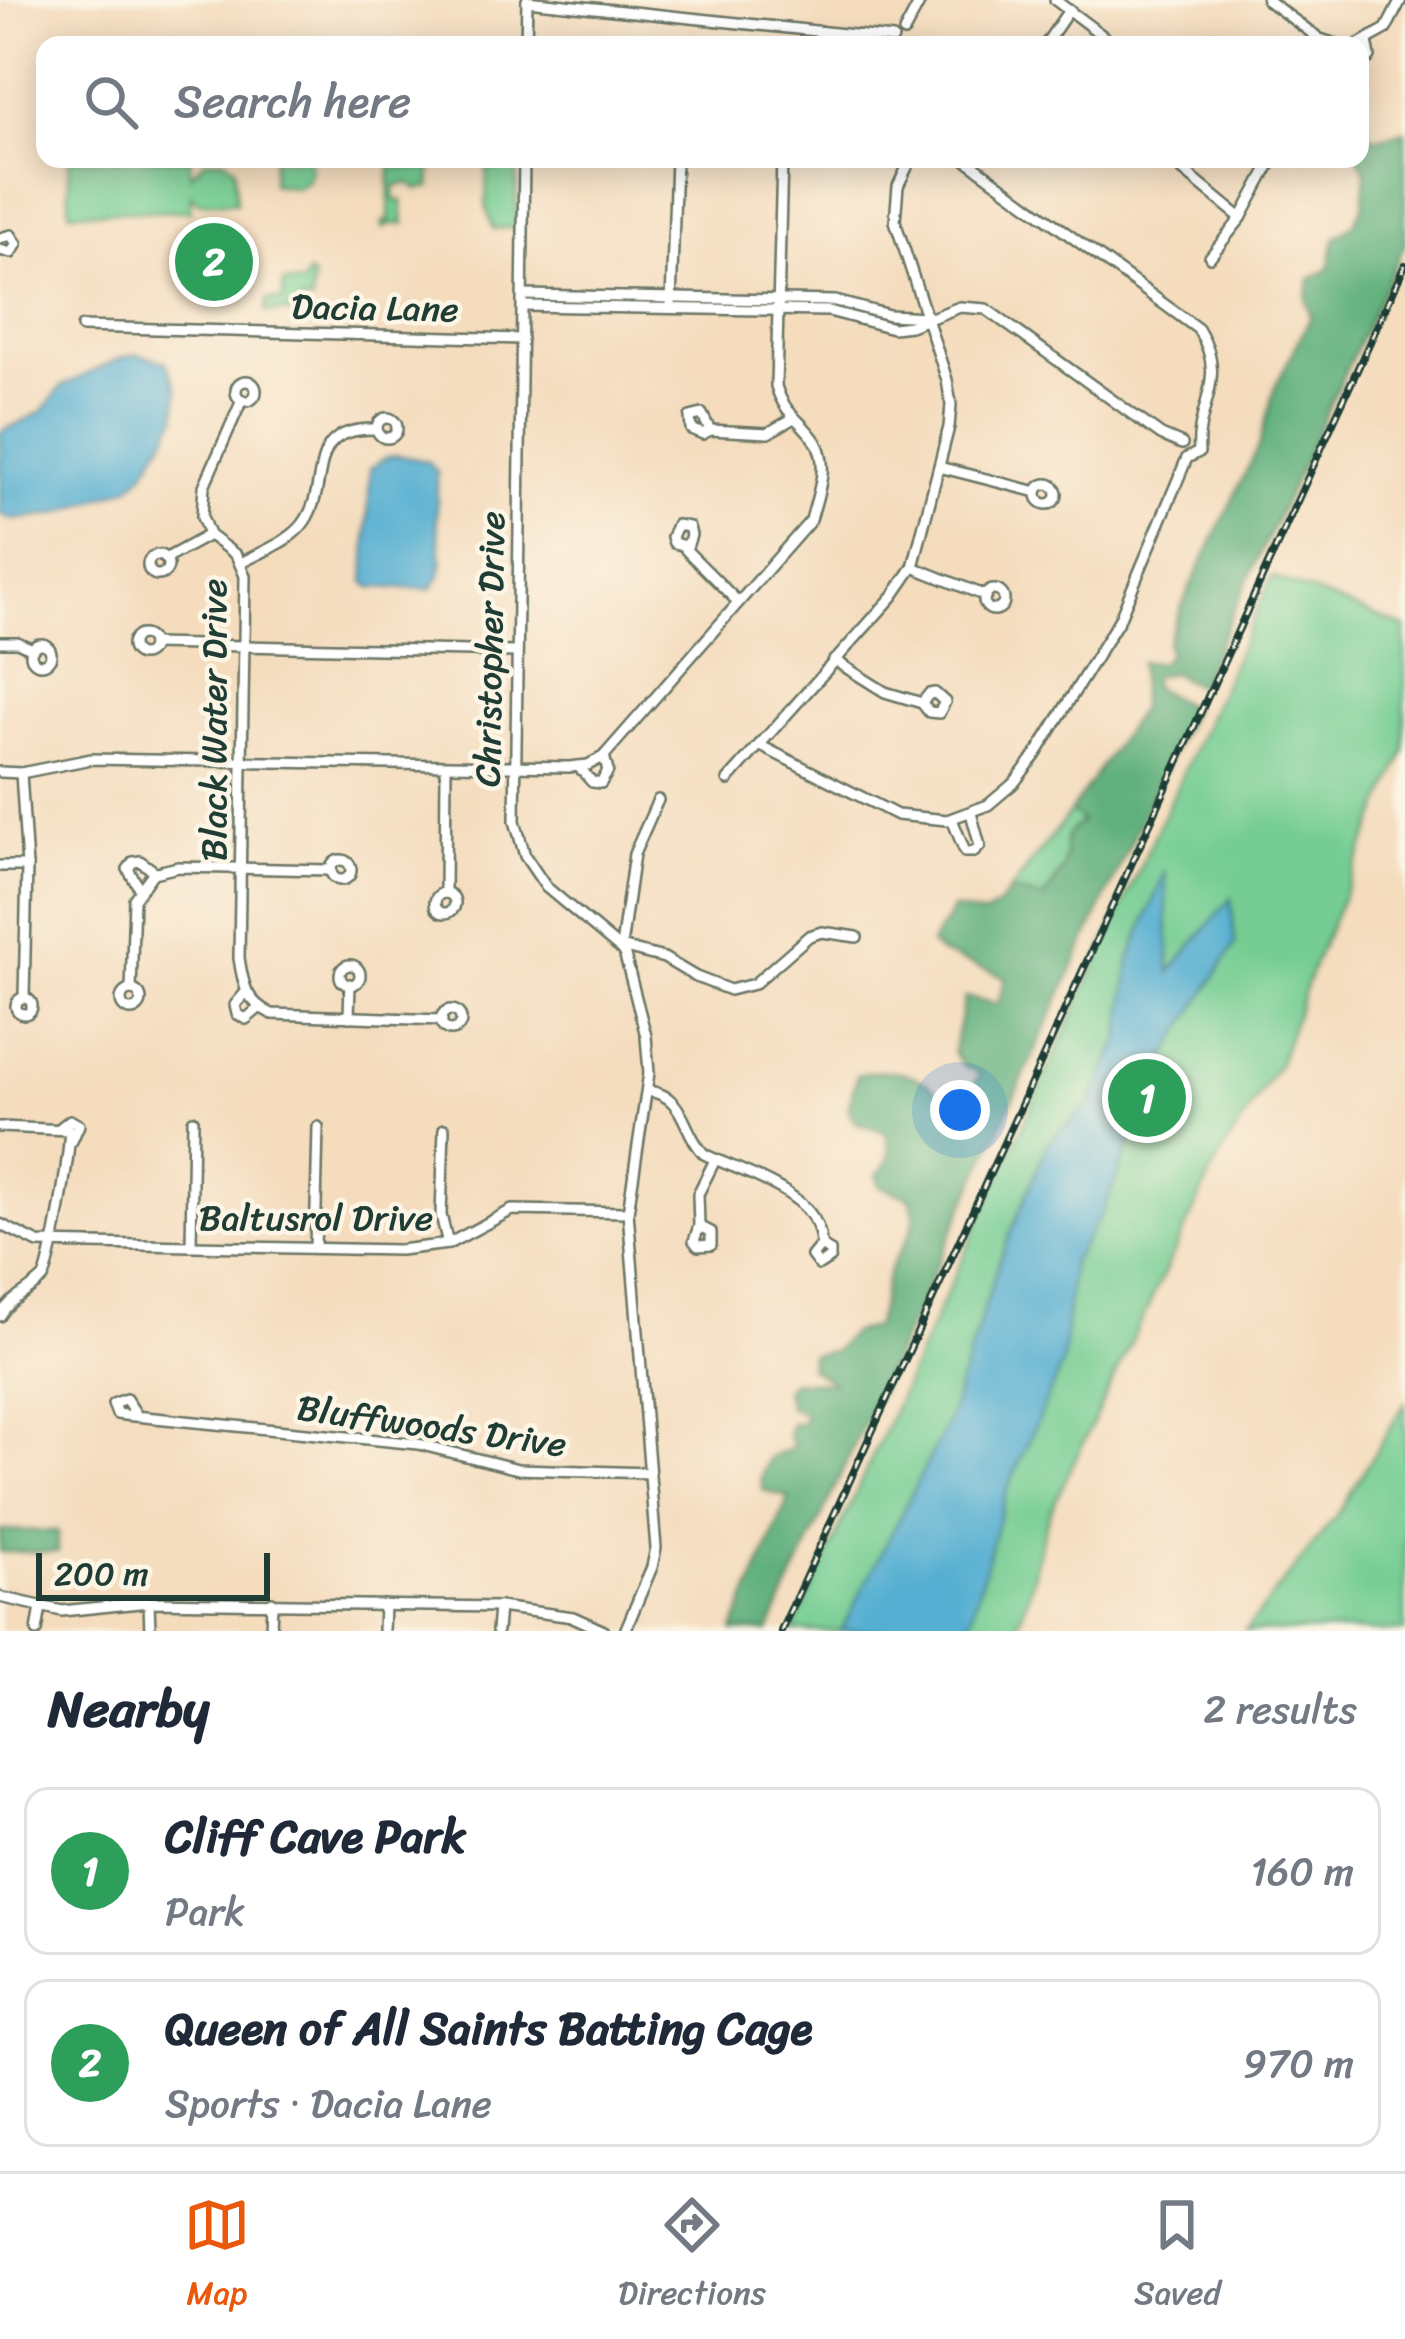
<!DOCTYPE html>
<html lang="en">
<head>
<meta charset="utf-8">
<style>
  body { margin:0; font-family:Sriracha,sans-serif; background:#f2f2f3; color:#1f2937 }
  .scale { position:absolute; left:36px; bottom:30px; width:234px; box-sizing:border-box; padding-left:12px; border:6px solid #1f3d34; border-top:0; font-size:33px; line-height:42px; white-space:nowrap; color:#1f3d34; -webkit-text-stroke:9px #fcf5e5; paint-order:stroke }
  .you { position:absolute; left:960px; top:1110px; width:42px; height:42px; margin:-30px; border:9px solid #fff; border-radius:50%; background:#1a73e8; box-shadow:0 0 0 18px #1a73e833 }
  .badge { display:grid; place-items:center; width:78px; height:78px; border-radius:50%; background:#ea580c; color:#fff; font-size:39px; font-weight:700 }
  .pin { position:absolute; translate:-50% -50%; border:6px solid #fff; box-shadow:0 3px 12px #0006 }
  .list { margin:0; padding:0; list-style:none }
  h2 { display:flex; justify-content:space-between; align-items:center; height:156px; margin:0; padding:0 48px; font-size:51px }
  h2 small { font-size:39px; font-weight:400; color:#747a83 }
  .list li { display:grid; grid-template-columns:78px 1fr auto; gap:36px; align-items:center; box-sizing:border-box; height:168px; margin:0 24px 24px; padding:0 24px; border:3px solid #e0e1e3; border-radius:24px }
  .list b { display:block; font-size:45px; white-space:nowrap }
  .list p { margin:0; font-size:39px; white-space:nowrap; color:#747a83 }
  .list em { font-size:39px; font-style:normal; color:#747a83 }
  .icon { flex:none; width:66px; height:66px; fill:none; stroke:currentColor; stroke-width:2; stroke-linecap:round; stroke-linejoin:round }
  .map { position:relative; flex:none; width:1405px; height:1631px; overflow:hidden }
  .search { position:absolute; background:#fff; box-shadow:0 6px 30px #0003; left:36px; right:36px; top:36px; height:132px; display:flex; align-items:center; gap:30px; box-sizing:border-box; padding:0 42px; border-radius:24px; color:#747a83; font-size:45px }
  .sheet { height:540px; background:#fff }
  nav { display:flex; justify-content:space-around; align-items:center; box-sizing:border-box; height:168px; border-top:3px solid #e0e1e3; background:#fff; font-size:33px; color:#747a83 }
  nav a { display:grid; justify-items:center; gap:6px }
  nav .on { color:#ea580c }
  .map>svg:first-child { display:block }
  .green { fill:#75cd93; stroke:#4a8564; stroke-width:3 }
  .forest { fill:#60b07d; stroke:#407658; stroke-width:3 }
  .water { fill:#55afd2; stroke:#3a7683; stroke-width:3 }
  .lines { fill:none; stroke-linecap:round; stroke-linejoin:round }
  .minor-casing { stroke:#6a7564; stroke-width:14 }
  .minor { stroke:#fff; stroke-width:9 }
  .rail-casing { stroke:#1f3d34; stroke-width:8 }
  .rail { stroke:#fcf5e5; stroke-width:3; stroke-dasharray:9; stroke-linecap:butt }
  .labels { text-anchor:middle; stroke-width:9; stroke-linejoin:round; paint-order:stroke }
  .street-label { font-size:36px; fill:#1f3d34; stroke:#fcf5e5 }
</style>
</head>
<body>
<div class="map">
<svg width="1405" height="1631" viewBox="0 0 1405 1631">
  <rect width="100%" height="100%" fill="#fcf5e5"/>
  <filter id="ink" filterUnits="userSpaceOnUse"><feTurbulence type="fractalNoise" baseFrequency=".00833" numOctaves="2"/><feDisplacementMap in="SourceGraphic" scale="24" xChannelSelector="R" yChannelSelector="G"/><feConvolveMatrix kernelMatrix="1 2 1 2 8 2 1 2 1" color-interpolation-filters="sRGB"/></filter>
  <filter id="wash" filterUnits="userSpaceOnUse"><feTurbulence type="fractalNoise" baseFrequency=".004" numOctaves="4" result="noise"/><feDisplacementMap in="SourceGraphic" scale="48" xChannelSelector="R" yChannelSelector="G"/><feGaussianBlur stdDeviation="2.7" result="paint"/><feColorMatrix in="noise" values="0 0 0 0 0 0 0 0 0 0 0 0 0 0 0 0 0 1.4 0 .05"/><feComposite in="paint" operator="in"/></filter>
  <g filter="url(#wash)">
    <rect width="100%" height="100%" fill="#f4dcbd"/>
    <g class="green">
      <path d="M69,159H190L191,175L206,160L224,159L235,167L236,203L197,202L191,195L190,211L69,212Z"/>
      <path d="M273,159H309L311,169L307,181L296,188L272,184Z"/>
      <path d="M507,159H517L516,227L493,229L486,206L487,163L490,169H499Z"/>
      <path d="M390,167L431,169L430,187L418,189L409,183L395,186L394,200L402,201L404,224H390L383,228V222L389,221Z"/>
      <path d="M308,273L313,277L312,302H301L299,313L266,312L267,300H283V283L303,284Z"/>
      <path d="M1272,577L1405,627V751L1312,969L1278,1065L1218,1160L1051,1510C1034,1553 1036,1588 1014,1631H793Z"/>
      <path d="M1071,811L1082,821L1065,866L1043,900L1010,891Z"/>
      <path d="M1405,1403V1631H1245L1339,1512Z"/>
    </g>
    <g class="forest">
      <path d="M1405,131V244L1198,687L1172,673L1152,676L1153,687L1192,709L769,1631H733L789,1497L763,1490L761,1477L769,1458L793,1447L788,1435L791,1423H802L805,1414L789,1407L785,1390L792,1381L835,1383L809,1368L811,1355L834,1351L851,1333L874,1327C883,1308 882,1288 890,1269C900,1245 925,1226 909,1197L880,1186L877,1175C892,1162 892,1149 885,1132L856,1122L848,1110L857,1075C889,1067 910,1070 936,1090C946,1098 950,1103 963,1106L980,1073L964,1067L953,1053L965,997L998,1004L1006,977L940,953L931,945C937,930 947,924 952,909L984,915L999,905L1010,891L1043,899C1050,890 1062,876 1064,865C1070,841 1056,842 1082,821L1071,811L1140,708V662L1160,663L1168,655L1167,642L1186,596L1259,445L1275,387L1311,317L1306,299L1310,279L1329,269L1335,238L1354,224L1363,206L1366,172L1358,159L1360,132L1378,138Z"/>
      <path d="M0,1530L58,1531V1552H0Z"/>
    </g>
    <g class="water">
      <path d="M137,354L166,362L178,390L176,419L144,473L130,487L57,514L13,520L0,514V432L43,411L61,387L116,360Z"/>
      <path d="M396,455L427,461L437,472V522L442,560L440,577L431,589L371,587L365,582L370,469L385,458Z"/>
      <path d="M1165,871L1170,972L1231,898L1235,944L1166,1056L1104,1209L1072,1262L1063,1362L1007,1491L967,1631H841L947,1424L1000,1259L1048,1143L1090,1104L1121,1037L1130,959Z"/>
    </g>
  </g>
  <g filter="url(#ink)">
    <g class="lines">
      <g class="minor-casing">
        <g id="minor">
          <path d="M1055,0L1115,45"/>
          <path d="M1267,0L1320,39L1339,45"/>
          <path d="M527,1L893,39"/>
          <path d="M904,32L921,0"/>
          <path d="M526,45L527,0"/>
          <path d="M1045,45L1069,10"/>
          <path d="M1357,45L1386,29L1401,0"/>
          <path d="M1360,65L1370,57L1367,41"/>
          <path d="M524,159L515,821L525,856L546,887L624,952L646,1036L649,1073L628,1212L656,1548L652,1567L625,1631"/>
          <path d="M1169,159L1241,218"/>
          <path d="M0,238L11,235L17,244L11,253L0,250"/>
          <path d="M1210,257L1241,218L1273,159"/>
          <path d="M524,295L835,301L889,315L927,317"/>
          <path d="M671,304L676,159"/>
          <path d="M523,306L829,311L893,328L910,326L960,307L986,309L1161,435L1182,444"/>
          <path d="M82,327L522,339"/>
          <circle cx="246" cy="391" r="10"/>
          <path d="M242,400L204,486L202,517L209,535L236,555L245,576L239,958C243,985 246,1002 272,1014L442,1020"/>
          <circle cx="387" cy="428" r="10"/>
          <path d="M710,430L702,414L690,417L691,429L703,434L710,430L768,433L792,419"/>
          <path d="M939,467L1037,492"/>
          <circle cx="1047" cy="494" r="10"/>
          <path d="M685,546L674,543L672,537L677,525L689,527L691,535L686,550L738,602"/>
          <circle cx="158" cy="565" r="10"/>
          <path d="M165,559L209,535"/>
          <path d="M241,563C261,552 292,541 305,521C331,482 303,427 377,429"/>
          <path d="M913,567L986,596"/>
          <circle cx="994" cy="600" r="10"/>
          <circle cx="142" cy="645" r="10"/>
          <path d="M0,642H17L33,649"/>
          <path d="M152,644L516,652"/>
          <circle cx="41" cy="654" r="10"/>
          <path d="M834,660L885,692L922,703L929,712L939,713L945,702L935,693L929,694L922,703"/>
          <path d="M759,745L897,815L947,820L988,805L1014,783L1035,756L1119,620L1187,458L1199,452C1195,405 1230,380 1198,329L965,159"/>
          <path d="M578,766L592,782L601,783L608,771L604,756"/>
          <path d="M0,772L21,773L91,759L569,767L588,765L603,757L811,520C817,496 830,466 816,442C801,419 785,416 776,386L782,159"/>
          <path d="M21,773L27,866L24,997"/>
          <path d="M728,780L893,596L913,567L949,427L951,405L947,380L895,221L898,186L911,159"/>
          <path d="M658,800L634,854L621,947L664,958L696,977L730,990L754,984L809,936L822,932L857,937"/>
          <path d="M952,819L965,852H974L980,846L971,813"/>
          <circle cx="341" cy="870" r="10"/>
          <path d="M0,866H27"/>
          <path d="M139,888L128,869L133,862L140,861L155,872"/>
          <path d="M445,893L446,766"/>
          <circle cx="445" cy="903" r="10"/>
          <circle cx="350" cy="975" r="10"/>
          <path d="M131,990L134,899L153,873L178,867L331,870"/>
          <circle cx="131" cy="1000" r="10"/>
          <path d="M246,992L235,1005L237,1014L246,1019L259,1008"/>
          <circle cx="24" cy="1006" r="8"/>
          <circle cx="451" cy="1020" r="10"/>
          <path d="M349,1017L350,984"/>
          <path d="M647,1091C686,1095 681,1130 704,1154C744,1174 821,1192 821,1245L812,1256L819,1265L830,1258V1251L821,1245"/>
          <path d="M0,1127L69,1130C72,1143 51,1270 43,1278C28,1293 11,1297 0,1316"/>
          <path d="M60,1128L70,1120L79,1125L72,1141"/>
          <path d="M444,1129L441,1215L448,1244"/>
          <path d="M0,1224L38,1243L400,1250L448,1244L512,1210L628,1212"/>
          <path d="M699,1226L694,1241L698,1246L711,1245V1232L699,1226L698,1194L715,1160"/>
          <path d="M191,1245L193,1120"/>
          <path d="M315,1248L318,1127"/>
          <path d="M136,1414L126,1399L113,1404L117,1414L124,1415L418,1444L518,1469L650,1473"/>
          <path d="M0,1597L62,1611L149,1602L499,1607L573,1617L604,1631"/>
          <path d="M149,1602L150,1631"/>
          <path d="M37,1631L41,1607"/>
          <path d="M271,1631L272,1602"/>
          <path d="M383,1631L384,1605"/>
          <path d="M497,1631L499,1607"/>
        </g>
      </g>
      <use href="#minor" class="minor"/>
      <g class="rail-casing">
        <path id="rail" d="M781,1631L1405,265"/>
      </g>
      <use href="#rail" class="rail"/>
    </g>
  </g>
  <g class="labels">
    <g class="street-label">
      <text transform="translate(375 307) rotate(1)" y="13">Dacia Lane</text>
      <text transform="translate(489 649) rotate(-89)" y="13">Christopher Drive</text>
      <text transform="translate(213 720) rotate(-90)" y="13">Black Water Drive</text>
      <text x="316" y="1230">Baltusrol Drive</text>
      <text transform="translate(432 1425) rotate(8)" y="13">Bluffwoods Drive</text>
    </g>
  </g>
</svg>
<div class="scale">200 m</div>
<div class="you"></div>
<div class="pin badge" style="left:1147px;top:1098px;background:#2e9e5b">1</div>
<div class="pin badge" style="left:214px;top:262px;background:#2e9e5b">2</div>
<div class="search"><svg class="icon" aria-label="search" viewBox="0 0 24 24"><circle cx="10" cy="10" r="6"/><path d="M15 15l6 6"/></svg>Search here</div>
</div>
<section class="sheet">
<h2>Nearby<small>2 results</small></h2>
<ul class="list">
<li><span class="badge" style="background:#2e9e5b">1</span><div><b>Cliff Cave Park</b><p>Park</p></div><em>160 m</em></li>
<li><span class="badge" style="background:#2e9e5b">2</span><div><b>Queen of All Saints Batting Cage</b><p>Sports · Dacia Lane</p></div><em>970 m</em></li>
</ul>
</section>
<nav>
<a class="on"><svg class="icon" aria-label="map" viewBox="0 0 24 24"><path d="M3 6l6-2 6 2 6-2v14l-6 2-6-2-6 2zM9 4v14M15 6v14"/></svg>Map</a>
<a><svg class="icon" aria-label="directions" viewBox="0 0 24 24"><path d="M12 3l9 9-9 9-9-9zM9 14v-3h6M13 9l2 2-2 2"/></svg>Directions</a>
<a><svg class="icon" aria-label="saved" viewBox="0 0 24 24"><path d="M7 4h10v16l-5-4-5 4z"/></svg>Saved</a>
</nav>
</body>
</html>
